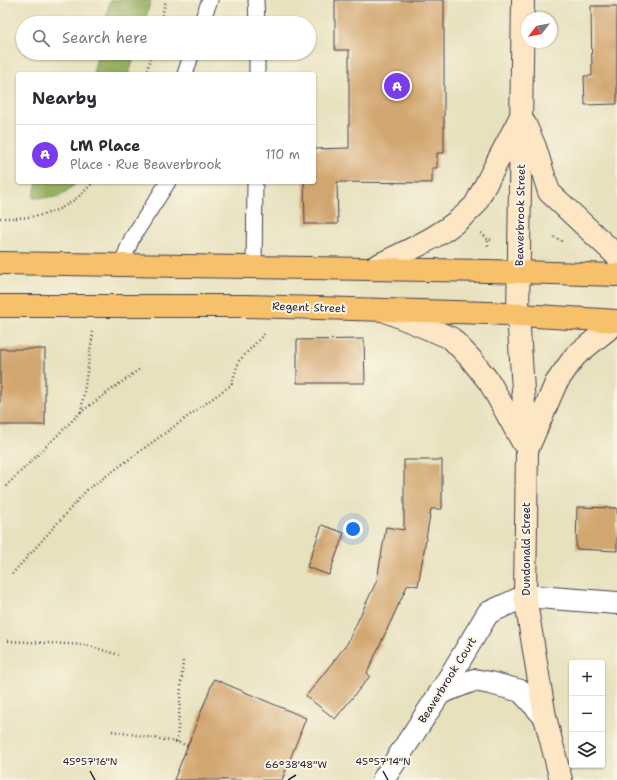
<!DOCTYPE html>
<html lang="en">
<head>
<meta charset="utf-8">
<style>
  body { margin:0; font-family:"Shantell Sans",sans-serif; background:#f2f2f3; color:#2b2b33 }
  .controls { position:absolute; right:12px; bottom:12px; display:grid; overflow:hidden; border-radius:4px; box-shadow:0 1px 3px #0004 }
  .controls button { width:36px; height:36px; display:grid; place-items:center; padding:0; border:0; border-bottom:1px solid #e1e1e2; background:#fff; color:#2b2b33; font:20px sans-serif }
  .compass { position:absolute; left:521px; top:12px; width:36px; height:36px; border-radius:50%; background:#fff; box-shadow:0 1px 3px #0004; rotate:239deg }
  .you { position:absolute; left:353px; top:529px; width:14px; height:14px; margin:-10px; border:3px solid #fff; border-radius:50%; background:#1a73e8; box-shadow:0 0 0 6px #1a73e833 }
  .badge { display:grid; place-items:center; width:26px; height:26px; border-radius:50%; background:#7c3aed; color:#fff; font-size:13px; font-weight:700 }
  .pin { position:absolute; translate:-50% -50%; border:2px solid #fff; box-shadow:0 1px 4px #0006 }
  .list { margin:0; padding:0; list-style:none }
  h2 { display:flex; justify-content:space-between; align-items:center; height:52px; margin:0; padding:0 16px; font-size:17px }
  h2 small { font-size:13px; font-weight:400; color:#7c7c81 }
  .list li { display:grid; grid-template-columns:26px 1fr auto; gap:12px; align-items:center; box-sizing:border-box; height:60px; padding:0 16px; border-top:1px solid #e1e1e2 }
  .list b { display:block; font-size:15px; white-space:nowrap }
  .list p { margin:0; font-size:13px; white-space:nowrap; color:#7c7c81 }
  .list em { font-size:13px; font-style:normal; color:#7c7c81 }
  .icon { flex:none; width:22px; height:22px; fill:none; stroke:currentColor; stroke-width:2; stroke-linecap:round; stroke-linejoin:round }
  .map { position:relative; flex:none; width:617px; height:780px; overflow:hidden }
  .search { position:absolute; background:#fff; box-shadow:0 1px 3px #0004; left:16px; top:16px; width:300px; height:44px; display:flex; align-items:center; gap:10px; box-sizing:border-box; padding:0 14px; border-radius:22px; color:#7c7c81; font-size:15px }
  .panel { position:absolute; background:#fff; box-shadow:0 1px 3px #0004; left:16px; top:72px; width:300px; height:112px; border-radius:4px }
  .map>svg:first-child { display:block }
  .forest { fill:#96b062; stroke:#5c694e }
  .building { fill:#d2a670 }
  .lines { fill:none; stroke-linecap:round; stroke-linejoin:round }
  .lane-casing { stroke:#403f4f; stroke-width:17 }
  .street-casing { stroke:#403f4f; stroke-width:24 }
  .secondary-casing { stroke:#403f4f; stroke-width:24 }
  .primary-casing { stroke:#403f4f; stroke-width:24 }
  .path { stroke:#403f4f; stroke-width:2.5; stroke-dasharray:1 3; stroke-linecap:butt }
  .lane { stroke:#fff; stroke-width:15 }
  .street { stroke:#fff; stroke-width:22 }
  .secondary { stroke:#fce6c4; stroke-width:22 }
  .primary { stroke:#f7c06b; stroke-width:22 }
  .ticks { fill:none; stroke:#22223b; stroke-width:1.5 }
  .labels { text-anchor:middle; stroke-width:4; stroke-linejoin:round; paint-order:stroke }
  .street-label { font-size:11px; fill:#22223b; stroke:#fcf5e5 }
  .ticks-label { font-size:10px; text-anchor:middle; fill:#22223b; stroke:#fcf5e5; stroke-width:4; stroke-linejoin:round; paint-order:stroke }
</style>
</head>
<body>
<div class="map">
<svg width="617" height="780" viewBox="0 0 617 780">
  <rect width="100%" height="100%" fill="#fcf5e5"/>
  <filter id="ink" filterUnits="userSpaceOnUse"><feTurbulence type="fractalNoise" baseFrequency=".025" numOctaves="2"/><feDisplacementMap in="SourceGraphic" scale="8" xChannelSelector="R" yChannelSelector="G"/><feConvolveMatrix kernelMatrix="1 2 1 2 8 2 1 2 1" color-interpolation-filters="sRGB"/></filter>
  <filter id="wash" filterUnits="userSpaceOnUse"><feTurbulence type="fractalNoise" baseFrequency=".012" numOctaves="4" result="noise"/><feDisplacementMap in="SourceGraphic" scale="16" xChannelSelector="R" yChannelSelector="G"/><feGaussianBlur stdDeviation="0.9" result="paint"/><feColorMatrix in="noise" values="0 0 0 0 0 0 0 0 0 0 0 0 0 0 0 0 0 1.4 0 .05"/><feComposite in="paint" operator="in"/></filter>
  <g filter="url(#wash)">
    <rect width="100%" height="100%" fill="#e7e1be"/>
    <g class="forest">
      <path d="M110,0H151L144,23H105Z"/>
      <path d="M98,53H135L129,74H93Z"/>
      <path d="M37,182H78L59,197L33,198Z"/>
    </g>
    <g id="blocks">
      <g class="building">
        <path d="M335,0H444V153H437V168H432V183L337,182L338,224H305L304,182H314V149L349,148V50H335Z"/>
        <path d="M591,6H617V104L585,105L584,76H592Z"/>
        <path d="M364,339L365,383H297V340Z"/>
        <rect x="0" y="349" width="45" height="76"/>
        <path d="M404,460H442V509H431L418,586L408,584L367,673L370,676L335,719L306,696L347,644L377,580L386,527L404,530Z"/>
        <path d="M577,507L617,508V551L576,549Z"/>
        <path d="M322,525L344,533L329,575L307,567Z"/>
        <path d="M214,679L306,718L282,780H174Z"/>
      </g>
    </g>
  </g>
  <g filter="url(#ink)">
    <use href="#blocks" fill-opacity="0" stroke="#403f4f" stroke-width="1"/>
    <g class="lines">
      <g class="lane-casing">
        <g id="lane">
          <path d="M256,0L257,23"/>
          <path d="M201,23L210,0"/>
          <path d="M185,74L192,53"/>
          <path d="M257,74V53"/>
          <path d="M121,265L132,238L168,182"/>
          <path d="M254,268L255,182"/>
        </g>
      </g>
      <g class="street-casing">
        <g id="street">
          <path d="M440,693L474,680L490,683L521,691L545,717"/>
          <path d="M383,780L440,693L488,613L525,596L617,603"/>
        </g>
      </g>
      <g class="secondary-casing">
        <g id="secondary">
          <path d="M523,0L518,314L527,451L525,596L545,717L561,780"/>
          <path d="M525,124L535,147L549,192L617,256"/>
          <path d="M370,269C407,251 447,235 475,205L520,118"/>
          <path d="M383,310L451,338L471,359L490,383L523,443"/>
          <path d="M528,448L556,383L575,356L617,322"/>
        </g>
      </g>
      <g class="primary-casing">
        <g id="primary">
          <path d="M0,263L488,271L617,275"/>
          <path d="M0,306H247L489,313L617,321"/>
        </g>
      </g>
      <g class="path">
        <path d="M160,23L166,0"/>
        <path d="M146,74L152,53"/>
        <path d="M0,218C39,219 67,213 93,182"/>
        <path d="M481,233L488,240"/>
        <path d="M554,237L562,241"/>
        <path d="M488,246V240L494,239"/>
        <path d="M81,412L93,332"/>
        <path d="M6,486L81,412L141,368"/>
        <path d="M12,574L87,490L231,385L239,361L265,333"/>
        <path d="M8,641L86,645L119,655"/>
        <path d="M112,731L177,742L188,746"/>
        <path d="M177,742L183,660"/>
      </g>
      <use href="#lane" class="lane"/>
      <use href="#street" class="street"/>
      <use href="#secondary" class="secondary"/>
      <use href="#primary" class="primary"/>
    </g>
  </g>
  <path class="ticks" d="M90,771L95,780M383,771L388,780M288,780L296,775"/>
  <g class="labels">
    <g class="street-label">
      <text transform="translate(520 215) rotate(-89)" y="4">Beaverbrook Street</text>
      <text transform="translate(309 307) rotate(2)" y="4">Regent Street</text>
      <text transform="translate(526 549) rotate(-90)" y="4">Dundonald Street</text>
      <text transform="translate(447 680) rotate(-58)" y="4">Beaverbrook Court</text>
    </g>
  </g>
  <g class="ticks-label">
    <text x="90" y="765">45°57'16"N</text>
    <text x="383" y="765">45°57'14"N</text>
    <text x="296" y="768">66°38'48"W</text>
  </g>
</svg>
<div class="controls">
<button>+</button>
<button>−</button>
<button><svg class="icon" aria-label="layers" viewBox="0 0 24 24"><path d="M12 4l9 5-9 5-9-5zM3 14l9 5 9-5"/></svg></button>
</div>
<svg class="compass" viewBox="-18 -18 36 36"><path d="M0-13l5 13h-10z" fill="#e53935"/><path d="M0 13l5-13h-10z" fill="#7c7c81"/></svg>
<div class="you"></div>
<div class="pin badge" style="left:397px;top:86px">A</div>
<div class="search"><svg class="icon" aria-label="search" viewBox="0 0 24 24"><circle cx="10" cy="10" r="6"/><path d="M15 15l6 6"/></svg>Search here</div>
<section class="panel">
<h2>Nearby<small></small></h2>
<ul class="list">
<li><span class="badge">A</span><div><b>LM Place</b><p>Place · Rue Beaverbrook</p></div><em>110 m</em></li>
</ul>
</section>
</div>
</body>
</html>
